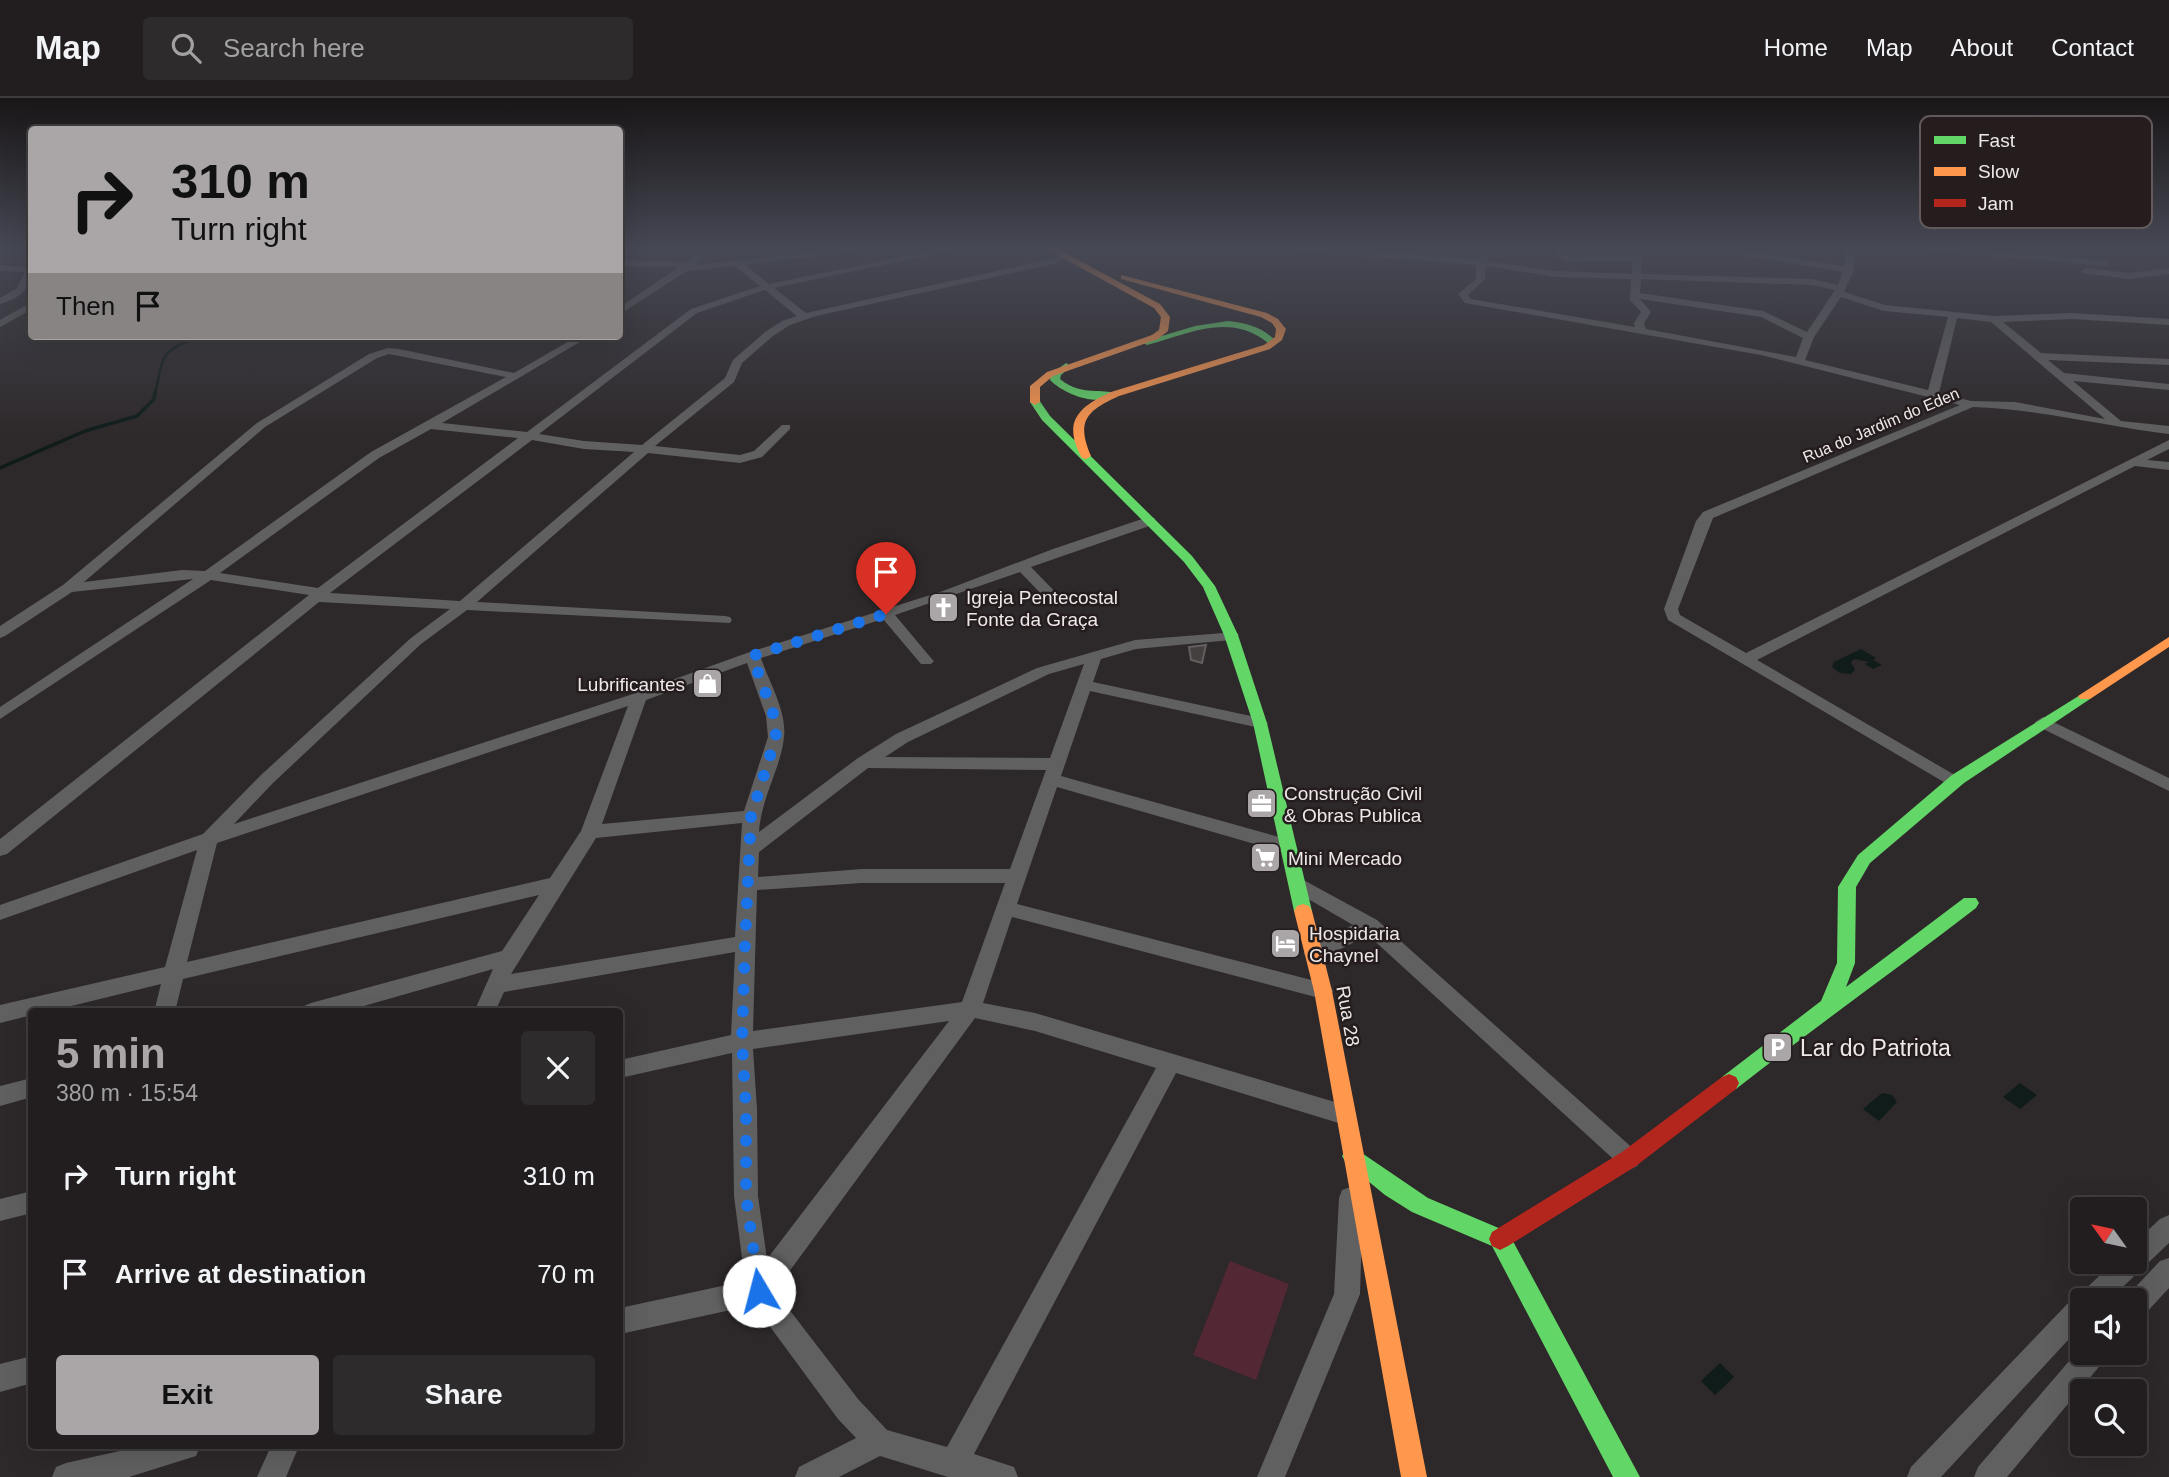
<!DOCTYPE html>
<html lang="en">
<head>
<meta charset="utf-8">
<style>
	body { margin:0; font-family:Arial,sans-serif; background:#2e2b2c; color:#f1f3f6; height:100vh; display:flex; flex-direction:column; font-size:26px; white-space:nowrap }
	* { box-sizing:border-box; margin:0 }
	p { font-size:23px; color:#a2a2a4 }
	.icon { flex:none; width:38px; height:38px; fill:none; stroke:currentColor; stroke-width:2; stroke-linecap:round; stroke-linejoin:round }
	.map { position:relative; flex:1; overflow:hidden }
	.sheet { position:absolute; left:28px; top:910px; width:595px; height:441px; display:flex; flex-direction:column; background:#221e1f; border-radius:7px; box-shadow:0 7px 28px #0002,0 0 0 2px #3f3c3d }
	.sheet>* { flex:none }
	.hud { position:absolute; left:28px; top:28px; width:595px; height:214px; border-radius:7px; box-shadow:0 7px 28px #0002,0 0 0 2px #3f3c3d; background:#aaa5a6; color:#111; overflow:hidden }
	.needle { width:46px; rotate:303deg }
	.buttons { position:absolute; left:2070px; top:1099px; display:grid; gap:14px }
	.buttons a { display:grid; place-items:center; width:77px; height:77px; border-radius:7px; background:#221e1f; box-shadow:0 7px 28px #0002,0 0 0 2px #3f3c3d; font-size:35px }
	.pin { position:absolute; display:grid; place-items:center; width:60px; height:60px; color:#fff; margin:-72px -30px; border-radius:50% 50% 50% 0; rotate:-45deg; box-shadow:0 0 7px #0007 }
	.pin .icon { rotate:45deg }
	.me { position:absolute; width:77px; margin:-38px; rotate:352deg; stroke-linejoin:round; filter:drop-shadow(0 0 5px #0008) }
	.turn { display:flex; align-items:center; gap:24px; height:147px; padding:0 28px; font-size:32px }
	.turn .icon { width:91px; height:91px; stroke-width:2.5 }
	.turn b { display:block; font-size:49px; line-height:60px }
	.then { display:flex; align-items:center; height:66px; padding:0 28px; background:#0003; gap:14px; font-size:26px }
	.round { display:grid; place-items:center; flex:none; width:74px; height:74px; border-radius:7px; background:#2e2b2c }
	.head { display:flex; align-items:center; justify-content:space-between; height:119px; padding:0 28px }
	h1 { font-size:42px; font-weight:600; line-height:52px; color:#aaa5a6 }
	.button { display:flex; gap:14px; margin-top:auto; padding:14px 28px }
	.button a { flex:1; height:80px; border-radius:7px; background:#aaa5a6; color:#111; font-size:28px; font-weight:600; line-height:80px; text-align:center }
	.button a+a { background:#2e2b2c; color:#f1f3f6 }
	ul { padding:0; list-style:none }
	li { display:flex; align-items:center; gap:21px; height:98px; padding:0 28px }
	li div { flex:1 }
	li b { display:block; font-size:26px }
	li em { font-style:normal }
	header { display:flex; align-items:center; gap:42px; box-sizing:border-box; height:98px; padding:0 35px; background:#221e1f; border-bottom:2px solid #3f3c3d }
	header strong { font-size:33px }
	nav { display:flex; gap:38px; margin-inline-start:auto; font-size:24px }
	.search { width:490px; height:63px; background:#2e2b2c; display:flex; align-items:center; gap:18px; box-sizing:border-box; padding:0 24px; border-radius:7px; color:#a2a2a4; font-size:26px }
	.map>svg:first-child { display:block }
	.green { fill:#532734 }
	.water { fill:#0f1c1a }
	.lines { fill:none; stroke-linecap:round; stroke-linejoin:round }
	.stream-far1 { stroke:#0f1c1a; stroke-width:2.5 }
	.stream { stroke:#0f1c1a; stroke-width:3.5 }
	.building { fill:#444040; stroke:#635f5f; stroke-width:2 }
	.street { fill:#616060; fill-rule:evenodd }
	.fast { fill:#63d668; fill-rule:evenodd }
	.slow { fill:#ff974d; fill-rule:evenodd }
	.jam { fill:#b3261e; fill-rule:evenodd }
	.route { stroke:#1a73e8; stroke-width:12; stroke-dasharray:0 21.6 }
	.labels { text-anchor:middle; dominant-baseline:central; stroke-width:5; stroke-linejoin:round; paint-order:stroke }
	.far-street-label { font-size:16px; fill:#eee8e9; stroke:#251c1e }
	.poi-label { font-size:19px; fill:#eee8e9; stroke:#251c1e; text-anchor:start }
	.street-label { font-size:19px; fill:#eee8e9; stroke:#251c1e }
	.near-poi-label { font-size:23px; fill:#eee8e9; stroke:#251c1e; text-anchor:start }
	.key { fill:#251c1e; stroke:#61595b; stroke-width:2 }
	.key-label { font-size:19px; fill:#eee8e9 }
</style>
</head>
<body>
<header>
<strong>Map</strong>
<div class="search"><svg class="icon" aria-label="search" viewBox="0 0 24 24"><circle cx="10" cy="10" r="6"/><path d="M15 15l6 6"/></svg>Search here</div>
<nav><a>Home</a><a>Map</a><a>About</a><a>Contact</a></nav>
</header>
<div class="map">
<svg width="2169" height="1379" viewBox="0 0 2169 1379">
	<rect width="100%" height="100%" fill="#2d2829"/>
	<path class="green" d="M1230,1163L1289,1186L1256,1282L1193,1257Z"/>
	<path class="water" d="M1861,551L1876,560L1873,562L1882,567L1873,571L1865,566L1869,564L1854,561L1851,564L1855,572L1851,576L1840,575L1832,569L1834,564Z
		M2020,985L2037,997L2020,1011L2003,999Z
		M1882,995L1892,997L1897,1004L1879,1023L1863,1011Z
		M1720,1265L1734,1279L1715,1297L1701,1283Z"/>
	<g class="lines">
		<path class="stream-far1" d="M155,296C164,256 159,255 198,238"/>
		<path class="stream" d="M0,370L85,333L137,318L154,301L155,294"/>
	</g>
	<path class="building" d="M1206,547L1202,565L1191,562L1189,549Z"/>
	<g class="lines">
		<path class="street" d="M702,150H711L695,167L848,150H879L745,167L769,186L944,150H963L774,190L806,215L1055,160L1064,155L1068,158L1058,165L816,218L790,227L773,238L742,265L734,284L655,348L740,357L754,353L782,327H790V331L762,359L740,365L648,355L477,504L725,518L730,519L732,522L730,525L467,512L421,546L273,685L234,726L633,596L747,555L943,493L1053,451L1145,420H1155V426L1031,469L1063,502L1065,505L1063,508H1053L1020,474L895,517L931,560L934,563L931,566H921L883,521L761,560C769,584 787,613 784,639C781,670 761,700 759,734L858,660L896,636L1037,570L1135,542L1236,534L1239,537L1231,542L1136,551L1101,561L1093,584L1260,620L1268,625L1260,630L1090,593L1061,678L1293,743L1295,748L1293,753L1286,755L1057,689L1017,806L1323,885L1330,887L1333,893L1330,899L1323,901L1012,819L983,905L1035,915L1345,1007L1353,1010L1356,1017L1353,1024L1345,1027L1176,975L974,1356L1014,1369L1018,1379H948L880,1358L839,1379H795L799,1369L856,1340L838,1321L754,1207L620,1236V1210L745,1183L734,1098L732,955L620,980V962L731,937L735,854L504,894L495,914H474L493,871L343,914H301L304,908L311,905L502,853L539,797L183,881L175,914H154L161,886L47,914H32V917L0,925V907L165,869L197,752L0,822V807L203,736L261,677L411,540L450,511L319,504L7,756L0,758V741L309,497L211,482L0,621V609L193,481L72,494L5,538L0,540V528L63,487L257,325L369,256L388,250L399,251L514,275L578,238H590L442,325L527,334L691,211L760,188L735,168L687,173L620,216V209L679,169L620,168V162L688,164ZM765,192L797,218L782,223L765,234L733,262L725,280L642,347L584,343L539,336L697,215ZM389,256L506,279L371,354L205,473L182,472L84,484L265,329L377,260ZM431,331L518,340L318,490L220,475L379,360ZM532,342L584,351L634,354L460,503L330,495ZM747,565L766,618L768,639L744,713L602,726L646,602ZM1084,566L1050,660L885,659L908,644L1049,576ZM628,608L581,733L550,780L187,864L217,745ZM868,670L1046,672L1010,771H862L758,779L759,754ZM742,725L735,839L511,876L596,740ZM862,785H1005L962,904L753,933L757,792ZM975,920L1035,933L1156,970L947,1349L887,1332L858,1301L775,1193ZM949,923L767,1161L758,1098L757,1011L753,951Z
			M1260,150C1332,150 1405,151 1476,162L1487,150H1497L1485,163L1556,173L1632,176V163L1570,164L1561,161L1553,150H1562L1571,158L1634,157L1639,150L1746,152L1844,168L1846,150H1854V172L1844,194L1885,207L1994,218L2072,215L2169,221V227L2072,221L2003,224L2041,255L2169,261V267L2048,262L2064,275L2169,286V292L2073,283L2121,323L2169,328V336C2103,328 2039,311 1973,309L1713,420L1678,511L1680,517L1746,555L2169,342V351L2147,362L2169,364V372L2135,368L1757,562L1960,680L1963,684L1954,690L1668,522L1664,511L1696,423L1703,414L1960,307L1761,257L1465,205L1458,196L1476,181V167ZM1644,156L1746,158L1843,174L1838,187L1812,181L1641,176V160ZM1485,168L1556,179L1631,181L1630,202L1641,214L1634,225L1635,229L1471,201L1468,197L1485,181ZM1641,181L1812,187L1835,192L1807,234L1763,213L1640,195ZM1841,199L1884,213L1948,219L1928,292L1805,262L1814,239ZM1640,201L1761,219L1803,240L1796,259L1646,231L1644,225L1651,214ZM1957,220L1991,224L2105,321L2015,304L1971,303L1939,295Z
			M1899,150H1943L2105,162L2110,165L2105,168Z
			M0,167L32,170C32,190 19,201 0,206V200L17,190L25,174L0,173Z
			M2086,170L2129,175L2169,170V176L2129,181L2083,175L2081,173Z
			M32,204V211L0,229V222Z
			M2043,619L2169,680V693L2037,628L2035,624Z
			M1298,779L1377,822L1637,1054L1641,1061L1637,1068L1629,1072L1621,1068L1368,837L1321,861L1314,863L1307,861L1304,855L1307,849L1353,827L1291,791L1288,786L1291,781Z
			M32,980V999L0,1008V988Z
			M1351,1089L1360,1092L1363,1100L1360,1196L1285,1379H1257L1334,1196L1339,1100L1342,1092Z
			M32,1093V1115L0,1123V1101Z
			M2169,1117V1145L2109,1202H2082V1227L1941,1379H1907L1911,1369L2073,1200L2079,1197L2114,1164H2135V1144L2160,1121Z
			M2169,1160V1190L2144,1217L2135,1221V1202H2124L2126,1199L2160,1163Z
			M2082,1248V1255H2107L2103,1264L2007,1379H1974L1978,1369Z
			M32,1258V1285L0,1294V1266Z
			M142,1348H200L196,1358L129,1379H52L56,1369L66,1365Z
			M271,1348H299L286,1379H257Z"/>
		<path class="fast" d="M1228,223C1247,225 1262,229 1276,243L1268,245C1230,214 1189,236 1147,247L1142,244L1195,228Z
			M1066,265L1071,268L1061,277L1060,281C1083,300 1102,288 1117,297C1098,309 1065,297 1050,282L1051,276Z
			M1031,302H1039L1050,318L1192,458L1215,488L1238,537L1267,625L1312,813L1309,818H1297L1294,813L1253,625L1224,537L1203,489L1184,464L1042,322L1030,304Z
			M2085,594L2090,595L2092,598L2090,601L1964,685L1870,765L1856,789L1855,865L1846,889L1964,800H1976L1979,805L1976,810C1897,871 1815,929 1736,991L1729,994L1722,991L1719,985L1722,979L1821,903L1837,865L1838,789L1858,757L1952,677Z
			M1353,1049L1428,1100L1508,1134L1640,1379H1613L1492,1148L1412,1114L1385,1097L1346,1065L1342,1058L1346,1051Z"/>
		<path class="slow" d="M1045,150H1056L1160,206L1170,219L1168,233L1158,241L1053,278L1040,289V304L1035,307L1030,304V288L1047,274L1152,237L1159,232L1161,219L1154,210Z
			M1121,177L1267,215L1278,221L1286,231L1282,242L1270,251L1119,298C1086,313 1076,323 1091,358L1086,361L1082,360C1062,324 1078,309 1111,294L1264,247L1275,239L1276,231L1272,225L1261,219L1121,181Z
			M2169,539V549L2090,601H2080L2078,598Z
			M1303,806L1309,808L1312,813L1332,893L1427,1379H1401L1314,893L1294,813L1297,808Z"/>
		<path class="jam" d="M1729,976L1736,979L1739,985L1736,991L1636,1068L1508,1148L1500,1152L1492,1148L1489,1141L1492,1134L1622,1054L1722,979Z"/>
	</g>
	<linearGradient id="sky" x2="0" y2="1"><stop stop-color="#191617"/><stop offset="0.44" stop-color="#464854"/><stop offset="1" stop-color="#464854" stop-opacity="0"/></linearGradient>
	<rect width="2169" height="343" fill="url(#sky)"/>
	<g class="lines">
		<path class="route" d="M759,1193L746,1098V1011L742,944L745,845L751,718L776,639L774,618L752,558L886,516"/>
	</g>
	<defs>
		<symbol id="church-square" viewBox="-11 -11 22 22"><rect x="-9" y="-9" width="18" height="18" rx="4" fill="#aaa5a6" stroke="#251c1e"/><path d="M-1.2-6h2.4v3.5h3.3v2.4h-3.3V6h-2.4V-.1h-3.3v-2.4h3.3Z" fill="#fff"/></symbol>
		<symbol id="shop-square" viewBox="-11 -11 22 22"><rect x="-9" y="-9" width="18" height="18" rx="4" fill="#aaa5a6" stroke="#251c1e"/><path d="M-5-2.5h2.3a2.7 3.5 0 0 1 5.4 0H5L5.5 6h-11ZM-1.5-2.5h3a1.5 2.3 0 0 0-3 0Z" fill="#fff"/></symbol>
		<symbol id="office-square" viewBox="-11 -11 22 22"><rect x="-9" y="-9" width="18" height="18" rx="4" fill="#aaa5a6" stroke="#251c1e"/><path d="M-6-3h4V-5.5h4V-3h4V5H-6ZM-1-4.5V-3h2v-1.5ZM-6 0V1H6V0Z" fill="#fff"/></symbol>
		<symbol id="supermarket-square" viewBox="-11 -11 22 22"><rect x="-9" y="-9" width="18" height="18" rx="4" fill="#aaa5a6" stroke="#251c1e"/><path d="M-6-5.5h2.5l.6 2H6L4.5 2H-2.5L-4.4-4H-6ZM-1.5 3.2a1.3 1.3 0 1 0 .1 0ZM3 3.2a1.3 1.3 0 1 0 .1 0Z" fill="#fff"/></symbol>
		<symbol id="hotel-square" viewBox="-11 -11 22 22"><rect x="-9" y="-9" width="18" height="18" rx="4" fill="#aaa5a6" stroke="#251c1e"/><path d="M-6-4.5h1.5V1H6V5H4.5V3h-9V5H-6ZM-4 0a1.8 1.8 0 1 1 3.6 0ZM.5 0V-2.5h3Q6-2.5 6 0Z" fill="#fff"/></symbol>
		<symbol id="parking-square" viewBox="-11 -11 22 22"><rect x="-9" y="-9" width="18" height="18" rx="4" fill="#aaa5a6" stroke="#251c1e"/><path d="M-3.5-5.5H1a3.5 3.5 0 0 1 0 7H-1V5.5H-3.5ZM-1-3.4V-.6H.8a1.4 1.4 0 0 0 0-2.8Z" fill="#fff"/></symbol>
	</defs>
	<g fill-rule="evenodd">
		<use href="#church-square" x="926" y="492" width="35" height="35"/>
		<use href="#shop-square" x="690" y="568" width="35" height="35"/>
		<use href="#office-square" x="1244" y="688" width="35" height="35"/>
		<use href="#supermarket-square" x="1248" y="742" width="35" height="35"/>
		<use href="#hotel-square" x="1268" y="828" width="35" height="35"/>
		<use href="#parking-square" x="1760" y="932" width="35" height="35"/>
	</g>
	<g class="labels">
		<g class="far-street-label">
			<text transform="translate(1881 327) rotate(-23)">Rua do Jardim do Eden</text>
		</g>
		<g class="poi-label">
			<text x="966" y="499">Igreja Pentecostal<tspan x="966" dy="22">Fonte da Graça</tspan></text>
			<text x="685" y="586" text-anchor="end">Lubrificantes</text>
			<text x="1284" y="695">Construção Civil<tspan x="1284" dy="22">&amp; Obras Publica</tspan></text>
			<text x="1288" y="760">Mini Mercado</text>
			<text x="1309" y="835">Hospidaria<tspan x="1309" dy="22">Chaynel</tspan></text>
		</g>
		<g class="street-label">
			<text transform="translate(1348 918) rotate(80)">Rua 28</text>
		</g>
		<g class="near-poi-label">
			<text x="1800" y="950">Lar do Patriota</text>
		</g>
	</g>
	<rect x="1920" y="18" width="232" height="112" rx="10" class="key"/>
	<rect x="1934" y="38" width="32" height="8" fill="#63d668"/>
	<rect x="1934" y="69" width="32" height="9" fill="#ff974d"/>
	<rect x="1934" y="101" width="32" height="8" fill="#b3261e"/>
	<g class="key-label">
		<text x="1978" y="49">Fast</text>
		<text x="1978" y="80">Slow</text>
		<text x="1978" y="112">Jam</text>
	</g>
</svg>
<div class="buttons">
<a><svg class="needle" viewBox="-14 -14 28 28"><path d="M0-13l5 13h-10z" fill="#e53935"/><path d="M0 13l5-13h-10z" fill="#a2a2a4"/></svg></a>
<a><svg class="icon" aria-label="sound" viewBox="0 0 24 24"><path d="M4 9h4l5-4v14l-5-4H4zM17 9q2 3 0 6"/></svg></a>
<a><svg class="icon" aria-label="search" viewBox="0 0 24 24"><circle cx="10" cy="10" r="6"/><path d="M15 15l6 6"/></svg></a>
</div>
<div class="pin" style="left:886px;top:516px;background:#d93025"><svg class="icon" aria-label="arrive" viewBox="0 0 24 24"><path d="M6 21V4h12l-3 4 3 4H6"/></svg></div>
<svg class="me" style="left:759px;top:1193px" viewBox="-20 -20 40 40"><circle r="19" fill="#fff"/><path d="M0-13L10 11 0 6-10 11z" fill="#1a73e8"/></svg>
<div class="hud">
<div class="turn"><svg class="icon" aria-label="right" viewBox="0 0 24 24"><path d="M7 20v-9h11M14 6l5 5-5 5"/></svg><div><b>310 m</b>Turn right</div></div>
<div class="then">Then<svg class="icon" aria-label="arrive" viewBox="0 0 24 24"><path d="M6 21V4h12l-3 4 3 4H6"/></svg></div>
</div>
<section class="sheet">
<div class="head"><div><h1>5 min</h1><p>380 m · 15:54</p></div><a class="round"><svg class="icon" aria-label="close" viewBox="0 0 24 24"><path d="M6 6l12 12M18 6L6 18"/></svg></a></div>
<ul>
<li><svg class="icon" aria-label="right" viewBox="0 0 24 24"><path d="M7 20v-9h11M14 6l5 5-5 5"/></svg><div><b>Turn right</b></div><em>310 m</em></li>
<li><svg class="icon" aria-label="arrive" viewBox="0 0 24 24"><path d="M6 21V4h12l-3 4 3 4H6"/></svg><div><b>Arrive at destination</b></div><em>70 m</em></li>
</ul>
<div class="button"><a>Exit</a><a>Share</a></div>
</section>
</div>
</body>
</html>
